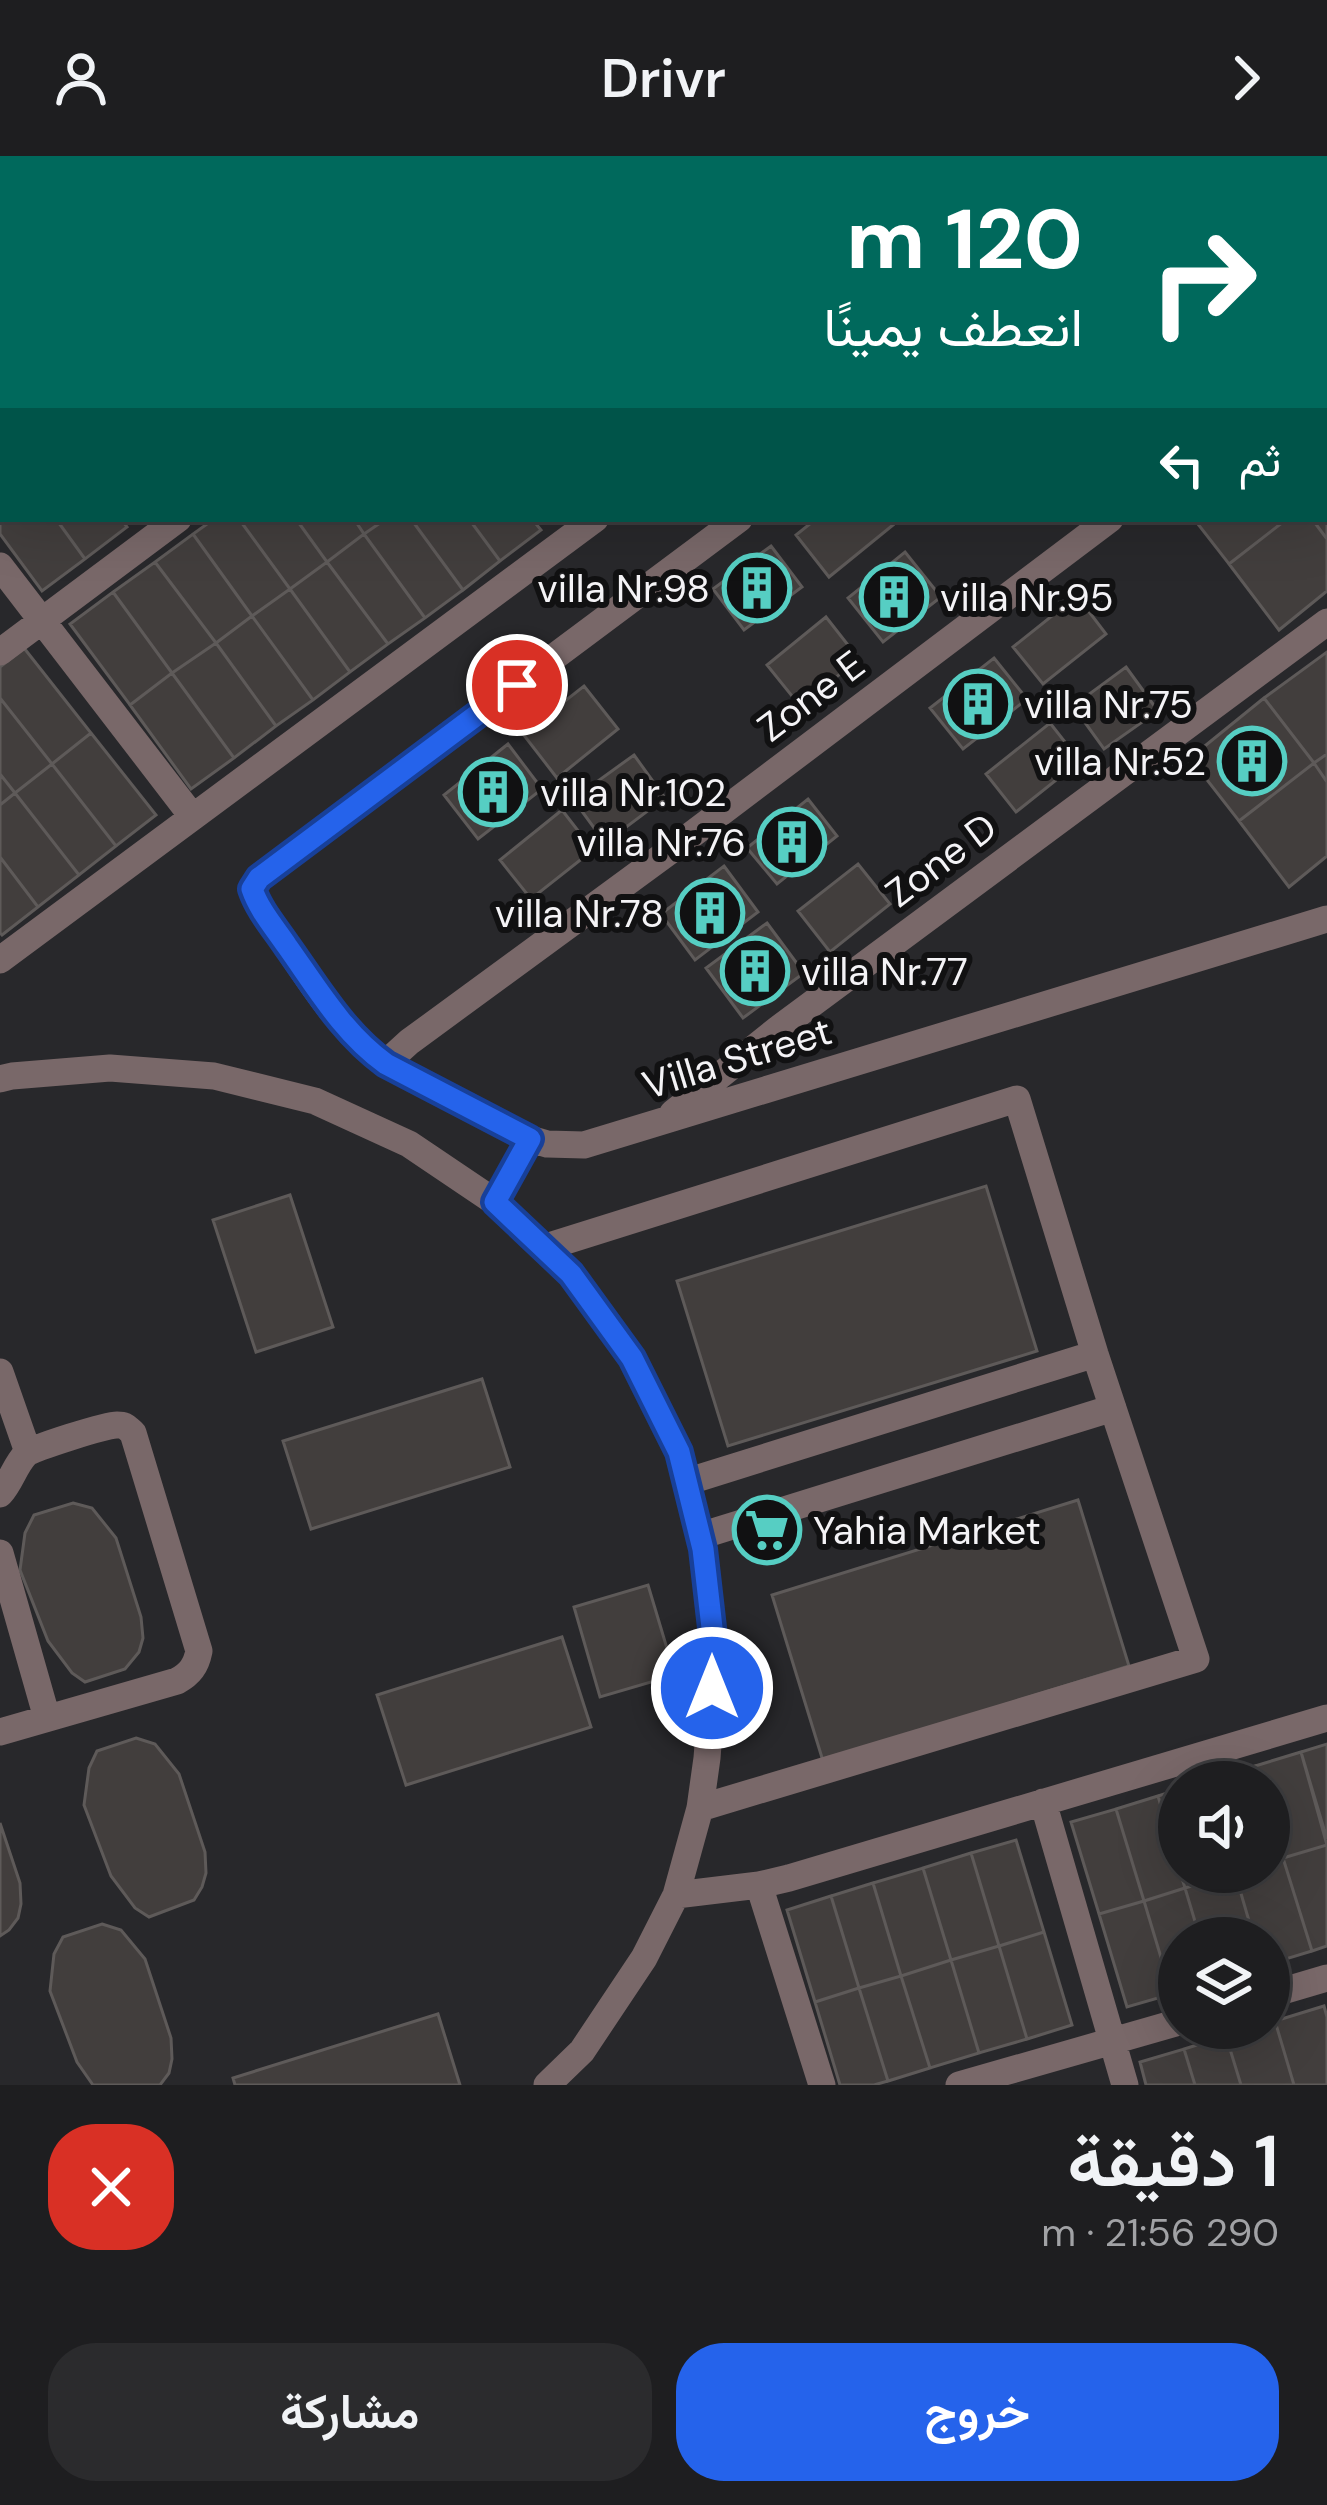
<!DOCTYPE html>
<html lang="ar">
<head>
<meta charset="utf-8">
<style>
	body { margin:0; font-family:"DM Sans",Vazirmatn,sans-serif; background:#2b2b2d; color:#f1f3f6; direction:rtl; height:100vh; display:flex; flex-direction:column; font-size:45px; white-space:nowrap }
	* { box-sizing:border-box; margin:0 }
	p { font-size:39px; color:#a1a2a5 }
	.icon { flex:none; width:66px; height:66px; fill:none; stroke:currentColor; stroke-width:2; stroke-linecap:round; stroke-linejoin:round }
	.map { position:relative; height:1929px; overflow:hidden; direction:ltr }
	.panel { display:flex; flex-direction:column; background:#1e1e20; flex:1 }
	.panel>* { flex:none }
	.top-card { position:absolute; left:0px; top:0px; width:1329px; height:366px; box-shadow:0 12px 48px #0002,0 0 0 3px #3c3c3e; direction:rtl; background:#00695c; color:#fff; overflow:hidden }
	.fabs { position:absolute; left:1158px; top:1605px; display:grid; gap:24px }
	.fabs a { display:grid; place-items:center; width:132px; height:132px; border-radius:50%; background:#1e1e20; box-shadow:0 12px 48px #0002,0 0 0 3px #3c3c3e; font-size:60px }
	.pin { position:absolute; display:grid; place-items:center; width:102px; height:102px; color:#fff; margin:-51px; border:6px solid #fff; border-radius:50%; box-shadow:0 3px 12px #0007 }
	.me { position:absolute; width:132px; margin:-66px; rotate:0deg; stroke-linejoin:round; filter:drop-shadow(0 0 9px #0008) }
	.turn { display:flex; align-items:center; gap:42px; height:252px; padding:0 48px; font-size:54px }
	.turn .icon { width:156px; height:156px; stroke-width:2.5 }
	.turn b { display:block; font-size:84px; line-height:102px }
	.then { display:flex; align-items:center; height:114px; padding:0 48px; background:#0003; gap:24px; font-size:45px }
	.round { display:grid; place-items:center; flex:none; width:126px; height:126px; border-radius:48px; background:#2b2b2d }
	.head { display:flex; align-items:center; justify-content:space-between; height:204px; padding:0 48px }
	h1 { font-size:72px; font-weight:600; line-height:90px }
	.primary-button { display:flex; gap:24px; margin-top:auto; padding:24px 48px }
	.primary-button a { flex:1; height:138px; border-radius:48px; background:#2563eb; color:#fff; font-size:48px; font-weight:600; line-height:138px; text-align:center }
	.primary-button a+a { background:#2b2b2d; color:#f1f3f6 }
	header { display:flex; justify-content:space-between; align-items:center; height:156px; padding:0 48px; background:#1e1e20; font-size:54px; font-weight:600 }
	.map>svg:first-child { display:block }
	.building { fill:#423e3d; stroke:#5e5a59; stroke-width:3 }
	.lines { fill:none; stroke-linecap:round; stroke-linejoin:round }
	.minor { stroke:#796869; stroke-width:27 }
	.route-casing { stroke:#184099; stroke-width:30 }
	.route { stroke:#2563eb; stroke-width:21 }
	.labels { text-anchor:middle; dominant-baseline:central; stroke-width:12; stroke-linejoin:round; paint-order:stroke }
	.poi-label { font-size:39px; fill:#f4f3f6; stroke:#111112; text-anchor:start }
	.street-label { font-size:39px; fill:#f4f3f6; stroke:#111112 }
</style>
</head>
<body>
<header><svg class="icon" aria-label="forward" viewBox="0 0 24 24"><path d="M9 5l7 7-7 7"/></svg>Drivr<svg class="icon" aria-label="person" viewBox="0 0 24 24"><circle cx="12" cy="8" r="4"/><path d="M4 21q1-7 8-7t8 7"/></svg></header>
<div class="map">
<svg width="1327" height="1929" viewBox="0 0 1327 1929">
	<rect width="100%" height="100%" fill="#28282b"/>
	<path class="building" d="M0,0H24L26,3H3V32L0,34Z
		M81,0H139L141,3H84Z
		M139,0H197L199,3H141Z
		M319,0H378L380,3H321Z
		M378,0H441L443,3H380Z
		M516,0H582L584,3H518Z
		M582,0H630L626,3H584Z
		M715,0H759L761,3H711Z
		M759,0H816L818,3H761Z
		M816,0H873L875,3H818Z
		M886,0H930L932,3H882Z
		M930,0H988L991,3H932Z
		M988,0H1052L1054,2L991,3Z
		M1260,0H1323L1325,3H1256Z
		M3,209V291L0,287V211Z
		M0,287L3,291V334L0,336Z
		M1327,333V383L1312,363H1326Z
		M3,334V363H56L85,403L42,435L0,378V336Z
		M56,363H121L127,371L85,403Z
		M214,363H239L290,433L252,460L193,378Z
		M239,363H296L327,406L290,433Z
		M296,363H354L364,378L327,406Z
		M354,363H386L364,378Z
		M386,363H411L463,434L425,462L364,378Z
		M411,363H469L500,405L463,434Z
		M469,363H532L541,374L500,405Z
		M816,363H888L893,369L829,421L796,379Z
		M1194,363H1287L1229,408Z
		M1287,363H1312L1327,383V435L1279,474L1229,408Z
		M193,378L252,460L216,487L155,406Z
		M364,378L425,462L388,488L327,406Z
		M771,390L802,431L744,474L713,433Z
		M905,396L941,441L883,486L848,442Z
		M155,406L216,487L172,517L113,436Z
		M327,406L388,488L350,516L290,433Z
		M290,433L350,516L313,544L252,460Z
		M113,436L172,517L130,549L70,468Z
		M1077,440L1106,478L1043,528L1013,491Z
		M252,460L313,544L276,570L216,487Z
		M826,461L859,503L800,550L767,509Z
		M216,487L276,570L234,602L172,517Z
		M24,492L91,577L52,608L0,542V511Z
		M1327,496V598L1314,607L1264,542Z
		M994,502L1027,543L963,593L930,552Z
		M1126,511L1158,555L1104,593L1073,550Z
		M172,517L234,602L191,633L130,549Z
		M584,530L618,573L557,622L523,578Z
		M0,542L52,608L15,637L0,618Z
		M1264,542L1314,607L1239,665L1190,602Z
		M1050,567L1080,605L1016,656L986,618Z
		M91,577L156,659L116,690L52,608Z
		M508,588L542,633L478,683L444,639Z
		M1327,598V626L1314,607Z
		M634,599L665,642L605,687L573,643Z
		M1314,607L1327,626V700L1289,731L1239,665Z
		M52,608L116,690L79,719L15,637Z
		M0,618L15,637L0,649Z
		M15,637L79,719L38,751L0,701V649Z
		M808,643L837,680L777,728L747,692Z
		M562,654L593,694L531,743L500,704Z
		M0,701L38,751L2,779L0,777Z
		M858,708L890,748L830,796L798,755Z
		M724,710L758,756L695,804L661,758Z
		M767,767L804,817L743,862L706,812Z
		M986,1030L1037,1195L728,1290L677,1125Z
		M290,1039L333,1171L256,1196L213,1064Z
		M482,1223L510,1311L311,1373L283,1285Z
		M1078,1344L1129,1510L823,1605L772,1439Z
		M73,1347L92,1352L116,1382L141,1461L143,1482L139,1496L125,1513L85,1526L72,1517L48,1485L20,1414L25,1377L34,1359Z
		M648,1429L675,1519L600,1541L574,1451Z
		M562,1481L591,1571L406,1629L377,1539Z
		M136,1582L155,1588L179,1618L205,1696L206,1717L202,1731L194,1744L149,1761L135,1752L111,1720L84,1649L89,1612L97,1595Z
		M1327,1588V1683L1301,1596Z
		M1301,1596L1327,1689L1283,1702L1269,1655V1626H1260L1255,1610Z
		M1255,1610L1260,1626H1207V1625Z
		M1179,1633V1711L1158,1640Z
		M1158,1640L1185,1732L1144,1745L1116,1653Z
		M1116,1653L1144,1745L1099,1758L1071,1666Z
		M1269,1655L1283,1702L1269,1707Z
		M0,1667L20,1727L21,1748L18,1762L9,1774L0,1780Z
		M1016,1684L1044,1776L999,1790L971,1697Z
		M1327,1689V1790L1312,1795L1283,1702Z
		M971,1697L999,1790L951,1804L923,1712Z
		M1283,1702L1312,1795L1269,1808V1782H1254L1235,1717L1269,1716V1707Z
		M923,1712L951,1804L901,1820L873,1727Z
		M1180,1716H1234L1235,1717L1185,1732Z
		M1235,1717L1254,1782H1200L1185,1732Z
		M873,1727L901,1820L859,1832L831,1740Z
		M1185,1732L1200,1782H1179V1835L1172,1838L1144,1745Z
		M831,1740L859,1832L815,1846L787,1754Z
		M1144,1745L1172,1838L1127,1851L1099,1758Z
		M102,1768L121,1774L145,1803L171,1882L172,1903L169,1917L160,1929H93L77,1906L50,1835L54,1798L63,1781Z
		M1044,1776L1072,1869L1027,1883L999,1790Z
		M999,1790L1027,1883L979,1897L951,1804Z
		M951,1804L979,1897L930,1912L901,1820Z
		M901,1820L930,1912L888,1925L859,1832Z
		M859,1832L888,1925L874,1929H840L815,1846Z
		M1324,1850L1327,1861V1929H1294L1275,1865Z
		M438,1858L460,1929H235L233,1922Z
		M1275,1865L1294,1929H1241L1226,1880L1253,1872H1269V1867Z
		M1226,1880L1241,1929H1195L1184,1893Z
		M1184,1893L1195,1929H1146L1140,1906Z"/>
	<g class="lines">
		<path class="minor" d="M488,0L491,3
			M249,3L253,0
			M666,3L670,0
			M1090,3L1094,0
			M1220,3L1224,0
			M0,82L3,86
			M0,187L3,185
			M1326,200L1327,199
			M739,363L258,722L252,733L262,754C299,806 332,870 386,907L530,983L547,988L584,989L1327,763
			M0,410L192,660
			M0,496L178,363
			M0,804L595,363
			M386,907L409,886L686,683L1110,363
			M0,923L12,920L110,912L214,920L315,945L409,988L495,1046L571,1118L632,1202L679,1296L703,1392L715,1498L707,1602L700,1652L676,1739L644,1802L582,1895L547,1929
			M673,957L778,873L1327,466
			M495,1046L530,983
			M543,1092L1017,943L1095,1198L1196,1503L700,1652
			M0,1216L28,1296
			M686,1326L1095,1198
			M0,1338C11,1326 15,1309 26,1298C32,1292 106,1269 117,1269C126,1269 126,1271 133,1277L199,1495C196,1510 190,1518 177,1525L0,1576
			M700,1380L1113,1252
			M0,1397L47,1562
			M1043,1646L1125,1929
			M759,1729L822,1929
			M676,1739L759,1729L789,1722L1327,1562
			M1269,1839L1327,1822
			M959,1929L1179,1866"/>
	</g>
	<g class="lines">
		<defs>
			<path id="route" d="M517,529L259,722L252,733C259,754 275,772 287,790C317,832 343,877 386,908L530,983L495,1046L571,1118L632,1202L679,1296L703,1393L715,1498L712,1532"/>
		</defs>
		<use href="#route" class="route-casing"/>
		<use href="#route" class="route"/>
	</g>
	<defs>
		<symbol id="building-ring" viewBox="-11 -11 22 22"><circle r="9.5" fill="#111112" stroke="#56cec3" stroke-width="1.5"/><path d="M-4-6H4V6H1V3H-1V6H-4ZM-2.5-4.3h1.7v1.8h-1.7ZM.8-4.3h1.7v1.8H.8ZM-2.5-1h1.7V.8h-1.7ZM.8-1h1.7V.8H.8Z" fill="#56cec3"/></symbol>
		<symbol id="supermarket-ring" viewBox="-11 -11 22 22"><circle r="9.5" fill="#111112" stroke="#56cec3" stroke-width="1.5"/><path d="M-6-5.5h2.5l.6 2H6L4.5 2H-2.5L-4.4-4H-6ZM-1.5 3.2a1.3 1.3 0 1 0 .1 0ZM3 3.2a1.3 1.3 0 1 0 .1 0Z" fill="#56cec3"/></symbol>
	</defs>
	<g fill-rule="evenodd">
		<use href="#building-ring" x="719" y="394" width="76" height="76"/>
		<use href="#building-ring" x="856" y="403" width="76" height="76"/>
		<use href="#building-ring" x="940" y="510" width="76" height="76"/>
		<use href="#building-ring" x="1214" y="567" width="76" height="76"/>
		<use href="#building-ring" x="455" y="598" width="76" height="76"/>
		<use href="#building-ring" x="754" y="648" width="76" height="76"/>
		<use href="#building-ring" x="672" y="719" width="76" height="76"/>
		<use href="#building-ring" x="717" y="777" width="76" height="76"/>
		<use href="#supermarket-ring" x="729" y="1336" width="76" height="76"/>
	</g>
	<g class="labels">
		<g class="poi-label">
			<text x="710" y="432" text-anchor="end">villa Nr.98</text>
			<text x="940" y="441">villa Nr.95</text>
			<text x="1024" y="548">villa Nr.75</text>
			<text x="1206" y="605" text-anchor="end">villa Nr.52</text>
			<text x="540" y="636">villa Nr.102</text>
			<text x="746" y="686" text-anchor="end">villa Nr.76</text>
			<text x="664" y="757" text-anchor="end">villa Nr.78</text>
			<text x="801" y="815">villa Nr.77</text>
			<text x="813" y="1374">Yahia Market</text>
		</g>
		<g class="street-label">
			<text transform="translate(811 540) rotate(-37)">Zone E</text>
			<text transform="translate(941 704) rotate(-37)">Zone D</text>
			<text transform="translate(737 902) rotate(-17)">Villa Street</text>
		</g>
	</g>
</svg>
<div class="fabs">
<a><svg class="icon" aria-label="sound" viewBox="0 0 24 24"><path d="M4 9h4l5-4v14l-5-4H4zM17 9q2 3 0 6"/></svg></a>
<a><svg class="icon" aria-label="layers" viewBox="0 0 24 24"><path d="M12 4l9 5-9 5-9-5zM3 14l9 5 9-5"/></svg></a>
</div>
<div class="pin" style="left:517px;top:529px;background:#d93025"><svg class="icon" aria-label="arrive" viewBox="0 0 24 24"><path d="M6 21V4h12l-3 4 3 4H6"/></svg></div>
<svg class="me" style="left:712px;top:1532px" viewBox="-20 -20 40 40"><circle r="17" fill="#2563eb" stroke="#fff" stroke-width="3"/><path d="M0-11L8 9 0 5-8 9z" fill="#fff"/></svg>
<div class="top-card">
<div class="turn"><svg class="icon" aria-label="right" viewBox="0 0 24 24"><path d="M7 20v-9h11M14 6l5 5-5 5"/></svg><div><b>120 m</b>انعطف يمينًا</div></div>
<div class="then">ثم<svg class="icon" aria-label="left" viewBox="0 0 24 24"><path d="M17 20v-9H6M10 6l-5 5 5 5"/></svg></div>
</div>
</div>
<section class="panel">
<div class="head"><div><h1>1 دقيقة</h1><p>290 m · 21:56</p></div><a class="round" style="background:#d93025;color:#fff"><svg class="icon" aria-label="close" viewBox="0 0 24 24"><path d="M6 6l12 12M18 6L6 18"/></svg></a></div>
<div class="primary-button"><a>خروج</a><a>مشاركة</a></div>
</section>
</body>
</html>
